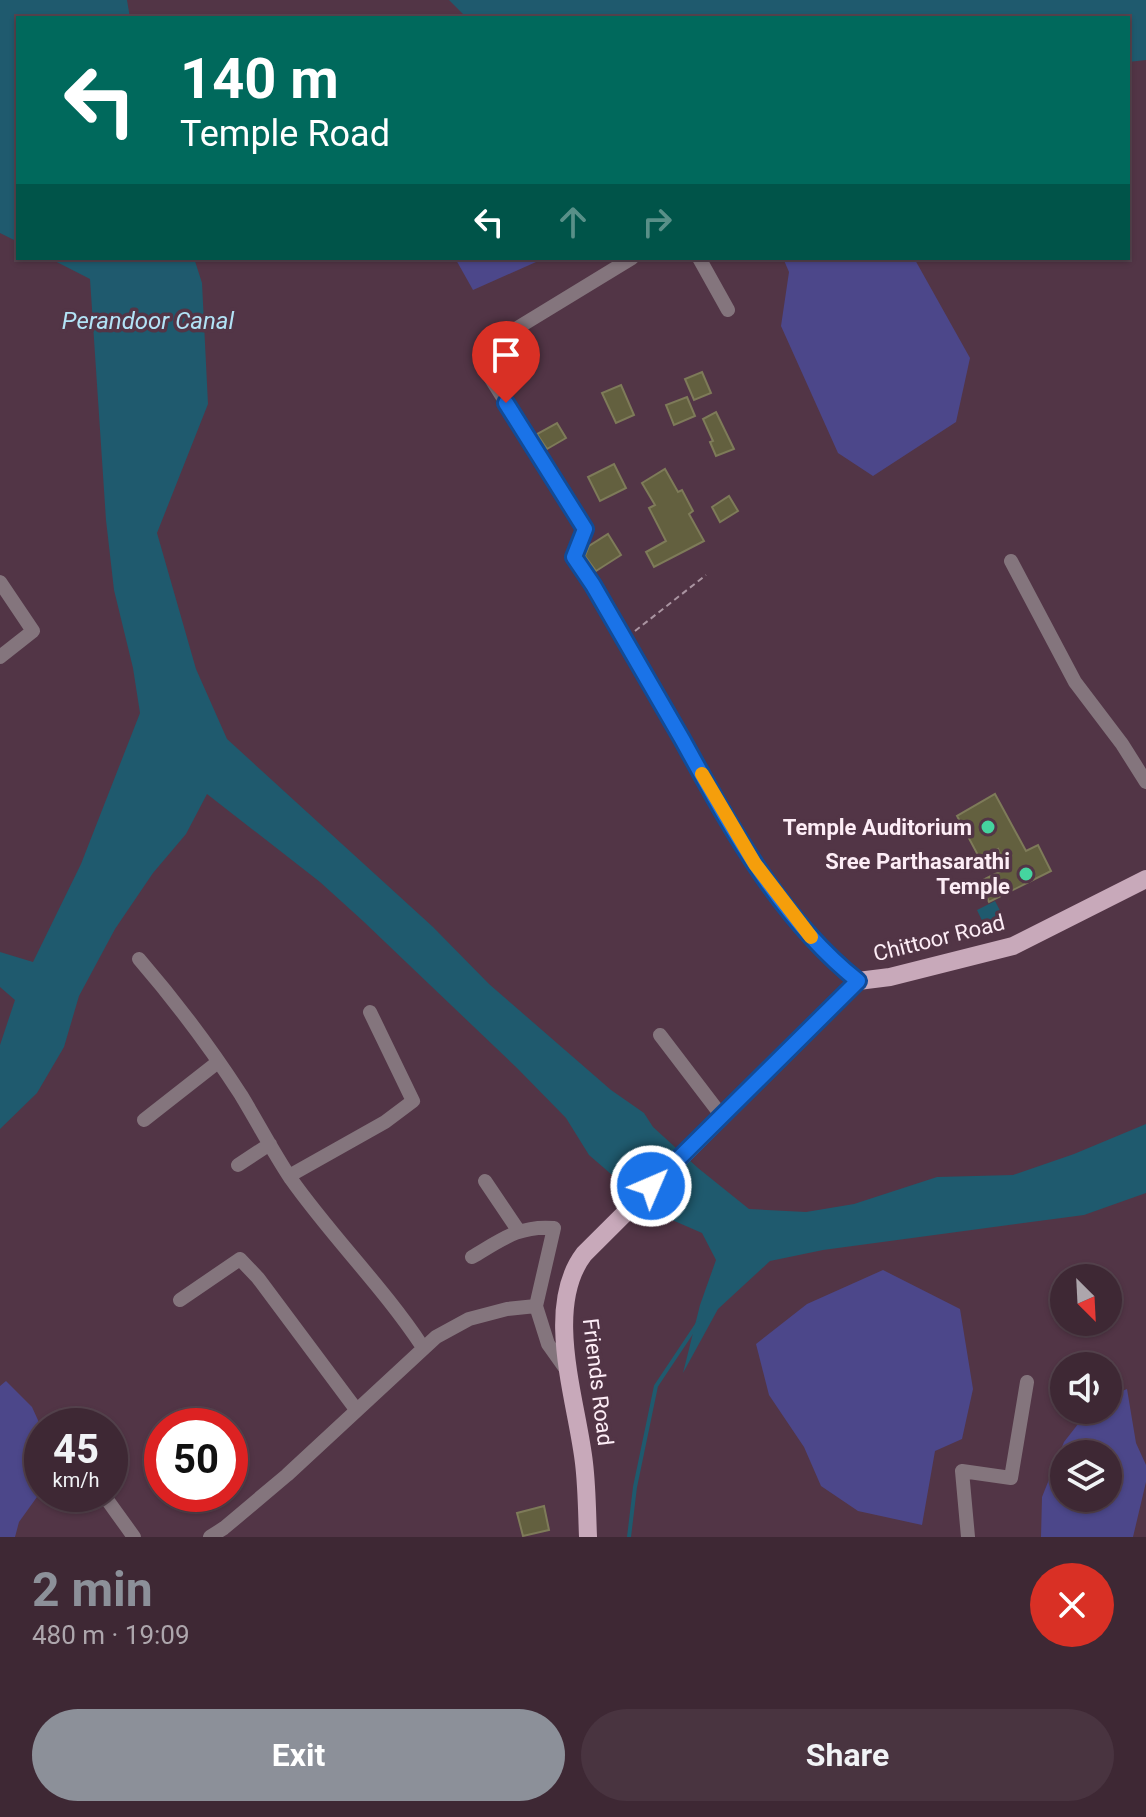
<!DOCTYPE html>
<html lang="en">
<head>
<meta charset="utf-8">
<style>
	body { margin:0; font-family:Roboto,sans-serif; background:#493440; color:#f1f3f6; height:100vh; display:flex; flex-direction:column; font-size:30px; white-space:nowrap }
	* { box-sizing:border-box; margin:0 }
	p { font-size:26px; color:#ada6ac }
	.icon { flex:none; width:44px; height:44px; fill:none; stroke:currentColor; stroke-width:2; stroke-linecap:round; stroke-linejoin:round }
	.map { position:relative; height:1537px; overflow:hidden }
	.panel { display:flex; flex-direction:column; background:#3e2834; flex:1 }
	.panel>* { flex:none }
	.hud { position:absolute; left:16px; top:16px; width:1114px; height:244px; border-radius:0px; box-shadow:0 2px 6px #0004,0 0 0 2px #57444f; background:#00695c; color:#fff; overflow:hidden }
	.needle { width:52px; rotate:156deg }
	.fabs { position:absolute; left:1050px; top:1264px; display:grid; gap:16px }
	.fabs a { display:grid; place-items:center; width:72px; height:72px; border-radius:50%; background:#3e2834; box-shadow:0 2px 6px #0004,0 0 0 2px #57444f; font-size:40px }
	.speed { position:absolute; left:24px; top:1408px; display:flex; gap:16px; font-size:40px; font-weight:700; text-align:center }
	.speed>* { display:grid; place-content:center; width:104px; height:104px; border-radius:50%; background:#3e2834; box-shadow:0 2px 6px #0004,0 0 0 2px #57444f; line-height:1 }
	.speed small { font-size:20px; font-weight:400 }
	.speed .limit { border:12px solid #d22; background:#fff; color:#111 }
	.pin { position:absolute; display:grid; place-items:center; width:68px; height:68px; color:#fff; margin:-82px -34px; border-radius:50% 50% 50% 0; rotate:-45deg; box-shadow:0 0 8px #0007 }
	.pin .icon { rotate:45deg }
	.me { position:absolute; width:88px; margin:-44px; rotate:45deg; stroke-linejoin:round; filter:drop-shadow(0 0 6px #0008) }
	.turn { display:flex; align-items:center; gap:28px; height:168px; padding:0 32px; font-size:36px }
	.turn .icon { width:104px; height:104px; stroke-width:2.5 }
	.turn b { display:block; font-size:56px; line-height:68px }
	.lanes { display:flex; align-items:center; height:76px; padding:0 32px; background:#0003; justify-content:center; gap:40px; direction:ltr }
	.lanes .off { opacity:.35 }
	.round { display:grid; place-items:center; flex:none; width:84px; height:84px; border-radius:42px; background:#493440 }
	.head { display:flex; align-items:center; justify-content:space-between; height:136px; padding:0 32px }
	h1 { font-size:48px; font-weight:700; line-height:60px; color:#8c9099 }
	.action { display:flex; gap:16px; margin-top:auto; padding:16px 32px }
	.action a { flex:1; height:92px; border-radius:48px; background:#8c9099; color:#fff; font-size:32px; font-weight:700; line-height:92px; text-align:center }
	.action a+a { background:#493440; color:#f1f3f6 }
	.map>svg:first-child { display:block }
	.green { fill:#4c478a; fill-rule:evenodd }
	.water { fill:#1f5a6e }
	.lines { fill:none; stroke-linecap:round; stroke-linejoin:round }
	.stream { stroke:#1f5a6e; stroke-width:4 }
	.building { fill:#63603f; stroke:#7e7b59; stroke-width:2 }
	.path { stroke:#aa94a1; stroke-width:2; stroke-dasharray:6 4; stroke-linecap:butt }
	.minor { stroke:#84757d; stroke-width:14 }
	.major { stroke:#c8a9ba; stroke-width:18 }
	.route-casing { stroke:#114b97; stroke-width:20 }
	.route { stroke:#1a73e8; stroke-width:14 }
	.slow { stroke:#f59e0b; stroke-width:14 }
	.poi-dot { fill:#45d49f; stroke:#523546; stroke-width:3 }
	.labels { text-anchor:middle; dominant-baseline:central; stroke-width:7; stroke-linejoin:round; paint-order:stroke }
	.poi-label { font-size:22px; font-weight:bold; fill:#fdedf6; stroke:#523546; text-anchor:end }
	.street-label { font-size:22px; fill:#fdedf6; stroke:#523546 }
	.water-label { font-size:24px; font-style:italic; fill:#b2e3f6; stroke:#523546 }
</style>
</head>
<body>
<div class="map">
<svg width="1146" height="1537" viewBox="0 0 1146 1537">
	<rect width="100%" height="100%" fill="#523546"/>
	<path class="green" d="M455,258H545L473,290Z
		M783,258H914L970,358L956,422L873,476L838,453L781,326L789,272Z
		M883,1270L960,1309L973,1389L962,1439L935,1451L922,1525L858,1511L821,1486L804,1447L769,1395L756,1344L807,1304Z
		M6,1381L32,1407L42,1429V1490L19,1522L15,1537H0V1386Z
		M1127,1389L1136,1443L1146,1465V1482L1133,1537H1041L1042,1497L1064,1442L1089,1410H1108V1397ZM1108,1454V1498H1064V1454Z"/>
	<path class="water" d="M0,0H127L130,18H18V242L0,233Z
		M449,0H1146V60L1128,62V18H467Z
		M49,258H194L202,283L208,404L157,533L196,669L227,739L433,927L489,984L611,1090L644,1113L653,1127L698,1168L749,1209L806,1212L854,1204L937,1177L1013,1175L1074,1154L1146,1124V1193L1084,1215L823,1250L770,1261L718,1309L683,1373L700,1305L716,1260L702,1233L656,1213L589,1155L566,1118L517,1068L363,921L320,882L207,794L186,834L153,873L115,929L79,996L64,1047L37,1093L0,1129V1045L15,1000L0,987V952L33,962L81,864L140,713L133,668L114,590L106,520L90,279Z
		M995,901L1006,922L987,931L977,910Z"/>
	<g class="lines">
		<path class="stream" d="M629,1537L635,1487L656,1386L698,1323"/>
	</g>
	<path class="building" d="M702,372L711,393L694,400L685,379Z
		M621,385L634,415L616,423L602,393Z
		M687,397L695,416L674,425L666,405Z
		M716,412L734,449L716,456L710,442L713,441L703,419Z
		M557,423L566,438L547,449L537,434Z
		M614,464L626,488L600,501L588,477Z
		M665,469L678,492L682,490L693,511L689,514L704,541L654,567L646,552L666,541L649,508L655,505L642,483Z
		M729,496L738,511L720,522L712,507Z
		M608,534L621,555L596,571L585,556L589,546Z
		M995,794L1026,851L1038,845L1051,871L989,902L979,882L1007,868L998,849L980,859L957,816Z
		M544,1506L549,1530L523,1536L517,1513Z"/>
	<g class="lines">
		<path class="path" d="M635,631L706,575"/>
		<path class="minor" d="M632,258L486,347L480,361L585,529L574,557L593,585C624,638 654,691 685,745C732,829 781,919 858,981
			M699,258L728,310
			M1011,561L1075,682L1122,744L1146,782
			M0,582L33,631L0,657
			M139,959C176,1002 210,1047 241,1095C258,1123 273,1152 291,1179C332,1237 383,1287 422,1346
			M660,1035L721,1115
			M144,1120L218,1062
			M238,1165L270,1144
			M289,1176L385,1122L413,1101L370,1012
			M485,1181L518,1230
			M472,1257C501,1240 519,1225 554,1228L536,1306
			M180,1300L240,1259L258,1278L355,1408
			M103,1494L134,1537
			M210,1537L224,1528L287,1475L436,1337L469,1319L507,1309L536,1306L548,1344L570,1375
			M968,1537L962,1471L1011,1478L1027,1382"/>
		<path class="major" d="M588,1537C587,1513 587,1488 584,1463C577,1401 543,1308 584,1254L858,981L890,977L1013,946L1146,879"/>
	</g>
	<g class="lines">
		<defs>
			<path id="route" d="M506,403L585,529L574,557L593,585C622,636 653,688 682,739C730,826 779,918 858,981L651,1186"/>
		</defs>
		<use href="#route" class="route-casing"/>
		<use href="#route" class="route"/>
		<path class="slow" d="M702,774L755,864L811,937"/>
	</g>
	<g class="poi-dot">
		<circle cx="988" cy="827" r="8"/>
		<circle cx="1026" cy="874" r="8"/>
	</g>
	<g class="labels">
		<g class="poi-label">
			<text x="972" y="827">Temple Auditorium</text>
			<text x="1010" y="861">Sree Parthasarathi<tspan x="1010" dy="25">Temple</tspan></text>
		</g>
		<g class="street-label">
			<text transform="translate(939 938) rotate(-14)">Chittoor Road</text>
			<text transform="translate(598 1382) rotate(83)">Friends Road</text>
		</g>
		<g class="water-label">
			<text x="148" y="321">Perandoor Canal</text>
		</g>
	</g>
</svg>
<div class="fabs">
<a><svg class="needle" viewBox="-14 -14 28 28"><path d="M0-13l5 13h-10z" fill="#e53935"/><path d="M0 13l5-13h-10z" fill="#ada6ac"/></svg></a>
<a><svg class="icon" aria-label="sound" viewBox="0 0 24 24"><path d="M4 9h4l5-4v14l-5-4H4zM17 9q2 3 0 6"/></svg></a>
<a><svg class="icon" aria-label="layers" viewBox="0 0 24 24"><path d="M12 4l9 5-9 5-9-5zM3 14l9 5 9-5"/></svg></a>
</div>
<div class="speed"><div>45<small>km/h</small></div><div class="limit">50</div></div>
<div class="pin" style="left:506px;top:403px;background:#d93025"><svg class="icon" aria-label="arrive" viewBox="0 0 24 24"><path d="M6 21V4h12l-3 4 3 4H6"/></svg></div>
<svg class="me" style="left:651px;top:1186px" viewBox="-20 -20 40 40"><circle r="17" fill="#1a73e8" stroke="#fff" stroke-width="3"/><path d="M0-11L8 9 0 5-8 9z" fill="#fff"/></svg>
<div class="hud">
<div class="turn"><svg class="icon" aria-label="left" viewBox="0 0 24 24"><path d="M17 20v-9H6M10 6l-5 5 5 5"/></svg><div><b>140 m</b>Temple Road</div></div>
<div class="lanes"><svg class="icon" aria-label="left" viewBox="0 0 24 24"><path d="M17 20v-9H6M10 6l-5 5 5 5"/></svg><svg class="icon off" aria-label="ahead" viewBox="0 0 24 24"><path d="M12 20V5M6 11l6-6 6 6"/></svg><svg class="icon off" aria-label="right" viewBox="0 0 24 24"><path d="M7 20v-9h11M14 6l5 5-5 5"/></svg></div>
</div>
</div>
<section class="panel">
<div class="head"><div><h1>2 min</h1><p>480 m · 19:09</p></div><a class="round" style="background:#d93025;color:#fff"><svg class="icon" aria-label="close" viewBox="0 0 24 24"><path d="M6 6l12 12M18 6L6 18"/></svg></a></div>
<div class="action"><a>Exit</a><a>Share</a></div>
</section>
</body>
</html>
